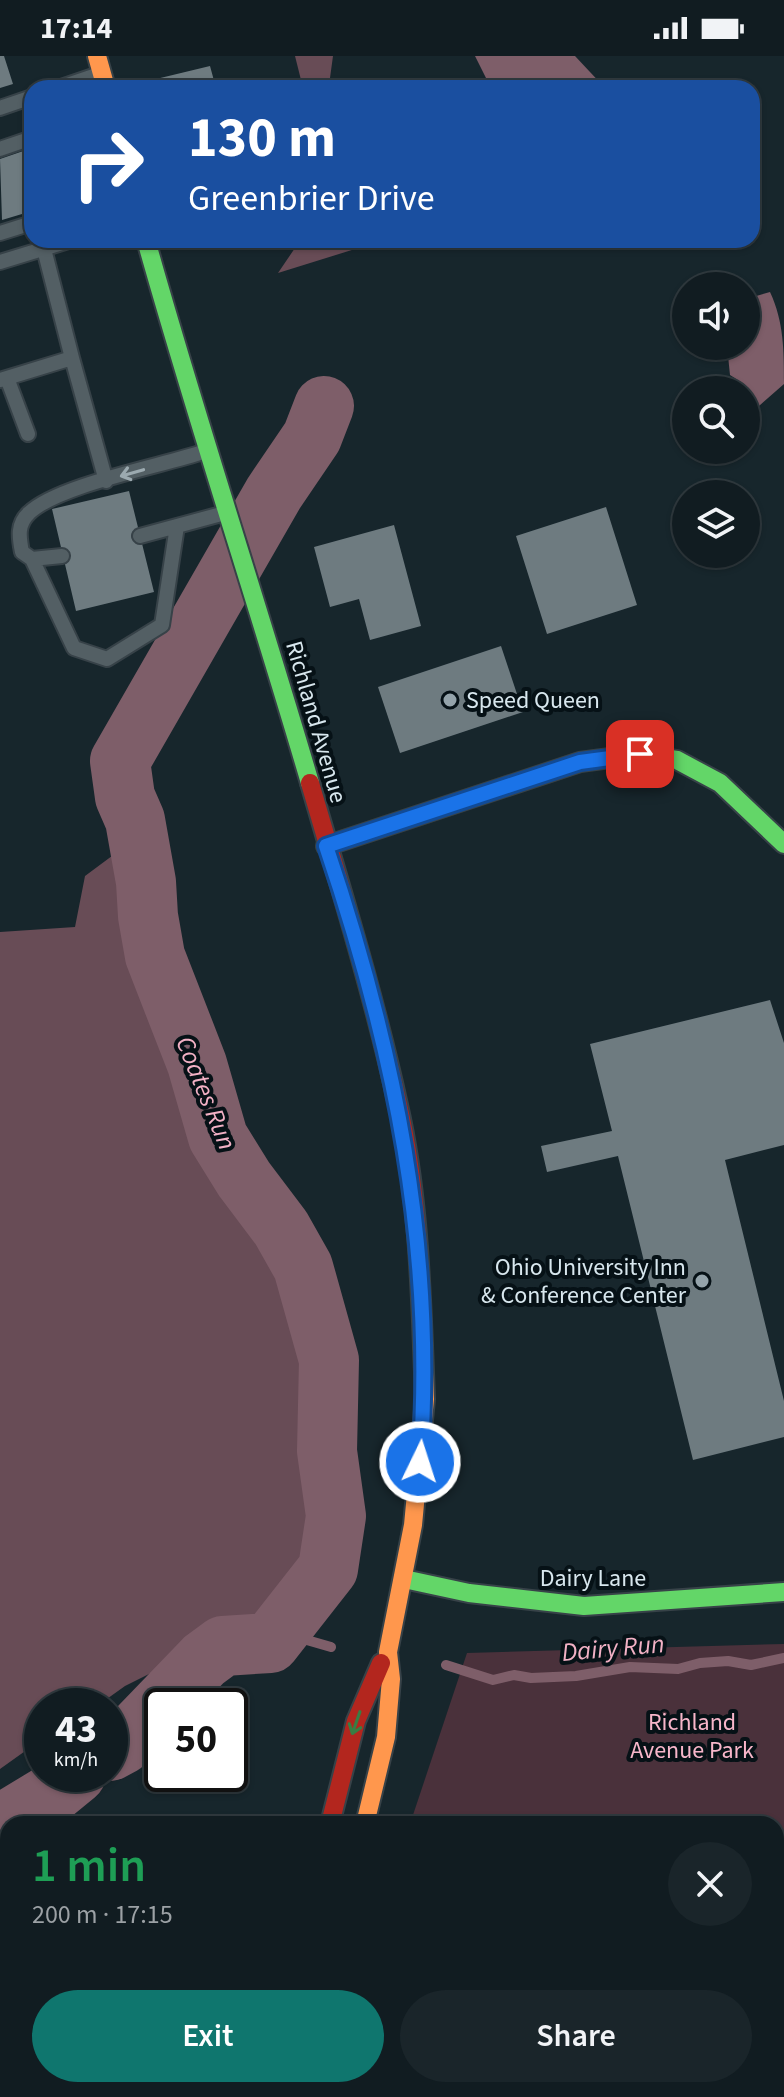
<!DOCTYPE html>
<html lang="en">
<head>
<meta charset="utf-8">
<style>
	body { margin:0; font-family:"Source Sans 3",sans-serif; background:#1a252a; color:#f1f3f6; height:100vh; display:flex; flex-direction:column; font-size:30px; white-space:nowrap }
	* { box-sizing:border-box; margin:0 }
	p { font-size:26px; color:#9ca1a5 }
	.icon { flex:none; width:44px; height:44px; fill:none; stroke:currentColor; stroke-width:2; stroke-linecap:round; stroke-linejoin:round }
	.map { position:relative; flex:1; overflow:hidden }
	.panel { position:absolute; left:0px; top:1760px; width:784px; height:282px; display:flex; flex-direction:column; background:#111c21; border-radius:24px 24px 0 0; box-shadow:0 2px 6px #0004,0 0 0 2px #303a3f }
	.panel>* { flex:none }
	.banner { position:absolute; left:24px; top:24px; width:736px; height:168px; border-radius:24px; box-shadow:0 2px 6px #0004,0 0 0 2px #303a3f; background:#1a4fa0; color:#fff; overflow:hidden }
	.controls { position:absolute; left:672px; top:216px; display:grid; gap:16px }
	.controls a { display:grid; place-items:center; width:88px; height:88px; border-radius:50%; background:#111c21; box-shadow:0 2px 6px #0004,0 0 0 2px #303a3f; font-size:40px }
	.speed { position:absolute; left:24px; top:1632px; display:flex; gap:16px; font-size:40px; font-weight:700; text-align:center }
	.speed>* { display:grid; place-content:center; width:104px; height:104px; border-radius:50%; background:#111c21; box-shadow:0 2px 6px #0004,0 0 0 2px #303a3f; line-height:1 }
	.speed small { font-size:20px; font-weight:400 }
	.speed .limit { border:4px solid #111; border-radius:12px; background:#fff; color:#111 }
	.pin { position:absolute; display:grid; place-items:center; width:68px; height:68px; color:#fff; margin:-34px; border-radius:16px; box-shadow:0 4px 12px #0006 }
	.me { position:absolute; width:88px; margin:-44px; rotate:4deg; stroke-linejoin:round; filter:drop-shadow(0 0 6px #0008) }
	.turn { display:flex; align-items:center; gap:28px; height:168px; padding:0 32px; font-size:36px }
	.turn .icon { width:104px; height:104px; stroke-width:2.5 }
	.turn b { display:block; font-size:56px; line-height:68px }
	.round { display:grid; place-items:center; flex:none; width:84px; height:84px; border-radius:42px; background:#1a252a }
	.headline { display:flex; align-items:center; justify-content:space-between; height:136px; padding:0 32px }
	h1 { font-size:48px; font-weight:600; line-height:60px; color:#1e9e55 }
	.primary-button { display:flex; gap:16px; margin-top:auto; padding:16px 32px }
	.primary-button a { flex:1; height:92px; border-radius:48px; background:#0f766e; color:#fff; font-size:32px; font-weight:600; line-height:92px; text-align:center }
	.primary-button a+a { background:#1a252a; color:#f1f3f6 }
	.status { display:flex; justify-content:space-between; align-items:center; height:56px; padding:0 40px; background:#111c21; direction:ltr }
	.status svg { height:22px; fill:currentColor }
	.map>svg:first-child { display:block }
	.green { fill:#4a313b }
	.forest { fill:#684c56 }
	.water { fill:#7e5e69 }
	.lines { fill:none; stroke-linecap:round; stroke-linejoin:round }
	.stream { stroke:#7e5e69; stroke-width:10 }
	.river { stroke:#7e5e69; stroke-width:60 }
	.building { fill:#6e7b80 }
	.lane-casing { stroke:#374248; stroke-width:18 }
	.fast-casing { stroke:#374248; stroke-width:22 }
	.slow-casing { stroke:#374248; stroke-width:22 }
	.jam-casing { stroke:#374248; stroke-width:22 }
	.lane { stroke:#535f64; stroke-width:14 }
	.fast { stroke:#63d668; stroke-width:18 }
	.slow { stroke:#ff974d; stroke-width:18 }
	.jam { stroke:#b3261e; stroke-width:18 }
	.oneway { stroke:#9caab0 }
	.oneway2 { stroke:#397d43 }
	.route-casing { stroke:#114b97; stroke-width:20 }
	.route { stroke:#1a73e8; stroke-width:14 }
	.poi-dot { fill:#94a3aa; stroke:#061116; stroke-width:3 }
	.labels { text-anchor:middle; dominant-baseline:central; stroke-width:8; stroke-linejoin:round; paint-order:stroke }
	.poi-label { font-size:24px; fill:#d8e7ee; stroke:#061116; text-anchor:start }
	.street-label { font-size:24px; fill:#d8e7ee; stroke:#061116 }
	.park-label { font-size:24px; fill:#f7b6ca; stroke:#061116 }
	.water-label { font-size:26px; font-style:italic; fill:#f2b1c5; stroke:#061116 }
</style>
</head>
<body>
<div class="status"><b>17:14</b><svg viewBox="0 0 49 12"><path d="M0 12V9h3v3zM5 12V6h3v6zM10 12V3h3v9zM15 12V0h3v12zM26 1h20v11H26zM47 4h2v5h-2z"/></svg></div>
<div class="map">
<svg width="784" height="2041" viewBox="0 0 784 2041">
	<rect width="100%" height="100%" fill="#17262c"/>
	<path class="green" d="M784,1588V2041H359L360,2034H776V1768H410L467,1597Z"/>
	<path class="forest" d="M295,0H333L330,22L332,32H303Z
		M298,184H384L278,217L297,189Z
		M120,794L162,803L166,845L157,887L184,947L202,1031L209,1051L240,1106L304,1190L327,1241L338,1318L345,1446V1501L321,1538L287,1564L247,1584L163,1611L125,1630L97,1650H42V1683L0,1713V876L75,871L85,820Z"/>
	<path class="water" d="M475,0H575L605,32H491Z
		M770,236C784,266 784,295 784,328L759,350L744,328L730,319L727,290H746V243Z"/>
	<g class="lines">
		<path class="stream" d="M279,1576L331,1591
			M446,1609L493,1624L514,1619L531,1622L576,1620L630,1611L678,1613L700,1607L728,1605L751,1609L784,1602"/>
		<path class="river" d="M110,1695L123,1688L204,1604L223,1590L270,1587L328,1513L336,1460L327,1395L329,1304L303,1211L281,1172L244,1123L218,1081L197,1008L155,900L148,860L146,826L135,764L125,741L120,705L274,437L312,381L324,350
			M0,1769L54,1736L76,1718"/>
	</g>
	<path class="building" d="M0,0H4L13,28L0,32Z
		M210,10L216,32H154L152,24Z
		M32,92V155L2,164L0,103Z
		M216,184H253V185L218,193Z
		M129,435L154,536L76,555L52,453Z
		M606,451L637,549L547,578L516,480Z
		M394,469L421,570L370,584L359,543L330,551L314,491Z
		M501,590L523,656L400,697L378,631Z
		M770,944L784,987V1089L725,1104L784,1345V1381L693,1404L618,1100L547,1116L541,1090L612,1075L590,988Z
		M776,1864L784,1896V1907L776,1909Z"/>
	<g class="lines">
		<defs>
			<path id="lane" d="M58,32L99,18
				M0,52L32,41
				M0,93L32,82
				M0,177L32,167
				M0,206L72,184
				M72,302L106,425
				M7,322L28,378
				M0,324L72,302L44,193
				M140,480L225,457
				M62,500L32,503L22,496C19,481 17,468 29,457C58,429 161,410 203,396
				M32,503L74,592L107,603L162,569L177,470"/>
			<path id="fast" d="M146,184C197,366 257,546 310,727
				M326,790L580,706L640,698L677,704L720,727L784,788
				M404,1523L469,1537L584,1550L784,1536
				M228,2041L233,2034
				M292,2041L295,2034"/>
			<path id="slow" d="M97,0L106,32
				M365,1768L386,1681L391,1623L388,1596L413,1469L425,1343L423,1290"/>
			<path id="jam" d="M310,727C341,834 374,940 398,1049C416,1128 420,1210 423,1290
				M330,1768L356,1665L381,1607"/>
		</defs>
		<use href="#lane" class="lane-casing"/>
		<use href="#fast" class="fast-casing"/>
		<use href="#slow" class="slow-casing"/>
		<use href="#jam" class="jam-casing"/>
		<use href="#lane" class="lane"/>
		<use href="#fast" class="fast"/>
		<use href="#slow" class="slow"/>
		<use href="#jam" class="jam"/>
	</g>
	<defs><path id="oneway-shaft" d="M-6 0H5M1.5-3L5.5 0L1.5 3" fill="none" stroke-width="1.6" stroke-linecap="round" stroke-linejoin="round" transform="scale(2)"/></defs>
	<use class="oneway" href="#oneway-shaft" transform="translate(132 417) rotate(164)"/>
	<use class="oneway2" href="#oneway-shaft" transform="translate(356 1667) rotate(109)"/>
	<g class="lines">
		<defs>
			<path id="route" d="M420,1406C436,1193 394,991 326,790L580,706L640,698"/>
		</defs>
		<use href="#route" class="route-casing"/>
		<use href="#route" class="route"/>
	</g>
	<g class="poi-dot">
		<circle cx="450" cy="644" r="8"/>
		<circle cx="702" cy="1225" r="8"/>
	</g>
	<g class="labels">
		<g class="poi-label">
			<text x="466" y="644">Speed Queen</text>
			<text x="686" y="1211" text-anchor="end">Ohio University Inn<tspan x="686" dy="28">&amp; Conference Center</tspan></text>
		</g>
		<g class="street-label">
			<text transform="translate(316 666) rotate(74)">Richland Avenue</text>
			<text x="593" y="1522">Dairy Lane</text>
		</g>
		<g class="park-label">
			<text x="692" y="1666">Richland<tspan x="692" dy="28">Avenue Park</tspan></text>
		</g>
		<g class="water-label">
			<text transform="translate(206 1037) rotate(68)">Coates Run</text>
			<text transform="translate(613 1592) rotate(-5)">Dairy Run</text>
		</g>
	</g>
</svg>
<div class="controls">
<a><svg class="icon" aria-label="sound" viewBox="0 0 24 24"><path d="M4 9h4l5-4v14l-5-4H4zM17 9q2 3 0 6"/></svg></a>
<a><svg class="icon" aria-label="search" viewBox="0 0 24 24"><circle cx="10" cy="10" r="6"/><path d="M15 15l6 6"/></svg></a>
<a><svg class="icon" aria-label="layers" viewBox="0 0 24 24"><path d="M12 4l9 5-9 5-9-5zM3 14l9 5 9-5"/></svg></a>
</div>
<div class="speed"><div>43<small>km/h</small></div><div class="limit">50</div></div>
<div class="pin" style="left:640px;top:698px;background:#d93025"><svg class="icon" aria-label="arrive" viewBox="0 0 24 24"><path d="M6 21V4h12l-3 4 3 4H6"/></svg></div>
<svg class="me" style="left:420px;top:1406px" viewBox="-20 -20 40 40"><circle r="17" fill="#1a73e8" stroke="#fff" stroke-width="3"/><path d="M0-11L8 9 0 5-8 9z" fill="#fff"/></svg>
<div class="banner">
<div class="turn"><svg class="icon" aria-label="right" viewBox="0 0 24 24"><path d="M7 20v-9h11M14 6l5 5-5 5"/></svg><div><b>130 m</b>Greenbrier Drive</div></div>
</div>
<section class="panel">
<div class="headline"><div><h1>1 min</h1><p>200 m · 17:15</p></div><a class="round"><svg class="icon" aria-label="close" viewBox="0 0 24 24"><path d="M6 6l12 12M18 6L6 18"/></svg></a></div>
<div class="primary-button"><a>Exit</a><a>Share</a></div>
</section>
</div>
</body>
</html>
